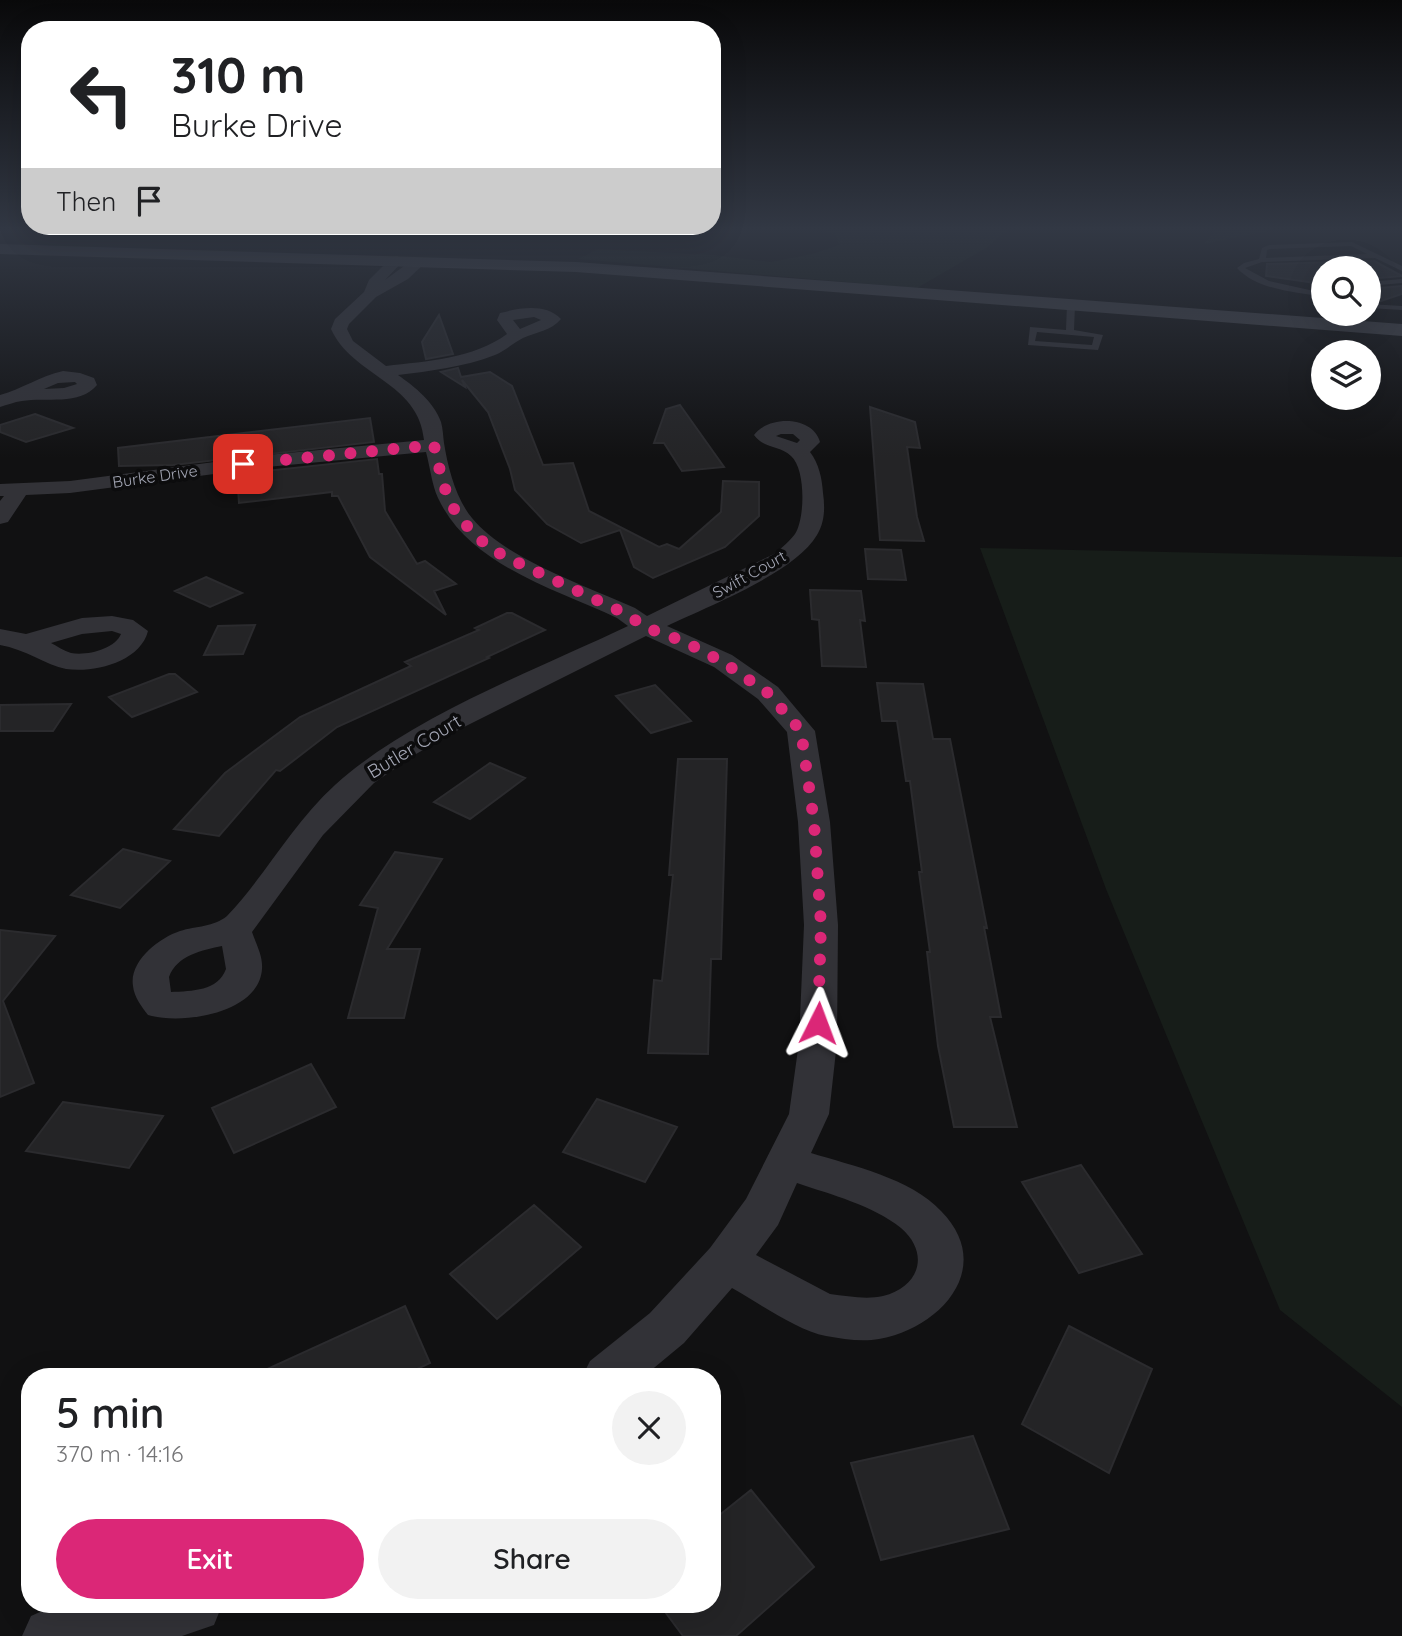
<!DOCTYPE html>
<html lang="en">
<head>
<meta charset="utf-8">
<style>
	body { margin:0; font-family:Quicksand,sans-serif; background:#f2f2f2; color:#202124; height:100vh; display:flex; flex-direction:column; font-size:26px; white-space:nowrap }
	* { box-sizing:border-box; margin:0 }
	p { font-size:23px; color:#757577 }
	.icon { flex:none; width:38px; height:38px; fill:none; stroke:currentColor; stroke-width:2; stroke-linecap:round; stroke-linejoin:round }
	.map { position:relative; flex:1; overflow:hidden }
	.drawer { position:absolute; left:21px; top:1368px; width:700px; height:245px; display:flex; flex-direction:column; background:#fff; border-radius:28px; box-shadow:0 7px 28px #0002 }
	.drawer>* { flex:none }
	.top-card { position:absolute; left:21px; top:21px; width:700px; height:214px; border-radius:28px; box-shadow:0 7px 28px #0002; background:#fff; color:#202124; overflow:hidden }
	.fabs { position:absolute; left:1311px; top:256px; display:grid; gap:14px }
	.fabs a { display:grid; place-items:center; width:70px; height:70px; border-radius:50%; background:#fff; box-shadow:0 7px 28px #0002; font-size:35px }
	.pin { position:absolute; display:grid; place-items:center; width:60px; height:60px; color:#fff; margin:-30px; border-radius:14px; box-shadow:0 4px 10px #0006 }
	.me { position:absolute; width:77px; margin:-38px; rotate:3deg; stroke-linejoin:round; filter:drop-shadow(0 0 5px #0008) }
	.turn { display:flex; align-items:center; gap:24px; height:147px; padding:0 35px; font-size:32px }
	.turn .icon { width:91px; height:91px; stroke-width:2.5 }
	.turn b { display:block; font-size:49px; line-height:60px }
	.then { display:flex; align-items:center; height:66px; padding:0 35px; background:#0003; gap:14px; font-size:26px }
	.round { display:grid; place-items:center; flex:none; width:74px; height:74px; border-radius:37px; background:#f2f2f2 }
	.head { display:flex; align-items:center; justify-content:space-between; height:119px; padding:0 35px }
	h1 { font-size:42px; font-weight:600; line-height:52px }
	.cta { display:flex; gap:14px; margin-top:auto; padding:14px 35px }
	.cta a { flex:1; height:80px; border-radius:42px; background:#db2777; color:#fff; font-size:28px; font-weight:600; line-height:80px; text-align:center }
	.cta a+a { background:#f2f2f2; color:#202124 }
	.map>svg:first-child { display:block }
	.green { fill:#171d19 }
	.building { fill:#242426; stroke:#2b2b2e; stroke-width:2 }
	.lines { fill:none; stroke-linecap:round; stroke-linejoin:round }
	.lane { fill:#323237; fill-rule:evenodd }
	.street { fill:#323237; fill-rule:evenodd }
	.secondary { fill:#404147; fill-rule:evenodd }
	.route { stroke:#db2777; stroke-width:12; stroke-dasharray:0 21.6 }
	.labels { text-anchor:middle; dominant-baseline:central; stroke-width:7; stroke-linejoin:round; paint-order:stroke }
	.far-street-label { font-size:16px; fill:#a2a5b3; stroke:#0c0c0d }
	.street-label { font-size:19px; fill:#a2a5b3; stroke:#0c0c0d }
</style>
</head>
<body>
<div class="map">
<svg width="1402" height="1636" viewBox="0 0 1402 1636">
	<rect width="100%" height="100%" fill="#111112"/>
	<path class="green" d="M817,229H1009L986,248L917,288L578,259L598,249L713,255L771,262L812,254L839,245L836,235Z
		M1216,229H1278L1204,244Z
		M980,548L1402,557V1407L1280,1310L1106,889Z"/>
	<path class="building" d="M1374,261L1402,276L1368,279V268H1323V284L1266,276L1267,264Z
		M1402,286V294L1378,302L1368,301V289Z
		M439,315L453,354L426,359L422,342Z
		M458,368L461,377L490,372L512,386L543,465L573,463L589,511L659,547L667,544L679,549L721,512L723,481L759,482V516L725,547L653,578L634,567L620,530L581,543L547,524L515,490L510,469L488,412L462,380L465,387L441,372Z
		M680,405L724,467L682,471L664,443H654L666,409Z
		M870,407L915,422L920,448L907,447L917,517L924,541L880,540Z
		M35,414L73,428L26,442L0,432V425Z
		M370,418L374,442L173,465L119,466L118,448Z
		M377,459L379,474H382L385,511L417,564L425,561L456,584L434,591L446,615L370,557L338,496H332V492L239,503L237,474Z
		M865,549L901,550L906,580L868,579Z
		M206,577L242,593L210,607L175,591Z
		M810,590L861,591L865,621L860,620L866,667L822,666L819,620L812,619Z
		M507,613H512L545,630L487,657L489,658L337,727L280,771L276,770L219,836L174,829L225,773L300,717L411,666L405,662L479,630L475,628Z
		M255,625L243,654L204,655L218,626Z
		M169,674H175L197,692L132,717L109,697Z
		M877,683L923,684L933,739H950L987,928L984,927L1001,1017H990L1017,1127H954L938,1046L927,952H930L919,872H922L910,781H906L897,721H882Z
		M655,685L691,721L651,733L616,696Z
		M71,704L53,731H0V705Z
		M678,759H727L721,959H711L708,1054L648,1053L654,980L662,981L673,875H669Z
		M490,763L525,778L470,819L434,802Z
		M123,849L170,861L120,908L71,895Z
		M395,852L442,859L387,949H420L404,1018H348L378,908L360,905Z
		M0,930L55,936L3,1001L34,1083L0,1097Z
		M311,1064L336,1107L234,1153L212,1108Z
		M597,1099L677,1127L645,1182L563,1152Z
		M63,1102L163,1116L129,1168L26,1151Z
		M1081,1165L1142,1254L1079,1273L1022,1182Z
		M534,1205L581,1247L497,1319L450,1274Z
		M405,1306L430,1363L400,1377H250Z
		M1069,1326L1152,1369L1109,1473L1022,1424Z
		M973,1436L1009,1529L881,1560L851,1463Z
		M751,1490L814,1567L736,1636H683L660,1605H712V1521Z"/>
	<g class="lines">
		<path class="lane" d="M1352,242L1402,266V271L1375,258L1262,262L1245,268L1269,281L1323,293V297C1296,292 1257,290 1237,268L1244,263L1259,259L1262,248L1269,245ZM1351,246L1367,254L1266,258L1267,250L1270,249Z
			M1402,279V283L1368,286V282Z
			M1071,303L1075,305L1074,330L1103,335L1098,350L1028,345L1030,327L1066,330L1067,305ZM1037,332L1094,337L1092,345L1035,341Z
			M1368,304L1402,306V310L1368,308Z
			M1337,313H1345L1342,325L1338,327L1334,325Z"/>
		<path class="street" d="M397,256L404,260L385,280L415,258H425L427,261L408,279L376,297L349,324L347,329L353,341L386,366C427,361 473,359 507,334L497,320L500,313C520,308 545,303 561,319C551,331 536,332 523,338C513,343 505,351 495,355C464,367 430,371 398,375C415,387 434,402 441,422C443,429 443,436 444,443C448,468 456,499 472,518C505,559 587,586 635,608L647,616L776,553C782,547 790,541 795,534C805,519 806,469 791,456C780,445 764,449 754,435C769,415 813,416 820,442L810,452C819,464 822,478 823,493C825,507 825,522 817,535C795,573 708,606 667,626L732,655L778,687L815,731L830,822L838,925L837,1042L829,1114L811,1153C853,1166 910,1178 941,1211C996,1267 941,1328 879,1339C862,1342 843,1339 826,1336C796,1330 759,1303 732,1288L684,1343L643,1377H582L590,1361L650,1313L710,1248L746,1199L789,1114L799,1042L804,925L798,822L787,732L758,699L714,667L646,636L460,729L416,754L374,783L323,835L252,932C256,944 263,956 262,969C259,1014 181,1025 148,1015C142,1007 134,997 133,986C129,961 159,938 180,931C196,926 214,927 227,916C266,875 292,824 335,785C410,717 536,670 628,626L617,618C555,589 469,565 438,498C432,485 430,467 426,452L267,467L70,493L26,495L8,522L0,524V501L4,496H0V484L70,481L267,455L424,440C419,382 352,376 331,329L335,319L364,292L369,280L392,257ZM534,317L541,320L520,329L513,320ZM781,434H793L800,440L797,443L776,436ZM222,946L226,969C218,991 192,991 171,992L169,977C177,955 203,950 222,946ZM797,1183C832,1195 872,1205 901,1228C930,1253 920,1287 883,1296C866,1300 847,1296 830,1294L756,1255L778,1225Z
			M63,371L80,373L94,378L97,385C80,406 45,397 22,401C14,402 7,405 0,407V395C22,389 40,376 63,371ZM75,382L77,384L64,388L44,389L58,383Z
			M112,616L133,620L148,631C140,662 95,673 66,669C46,665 25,649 0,645V629L26,634L82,618ZM112,631L121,634C115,649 87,656 71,653C64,651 57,646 51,643L82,634Z
			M68,1605H222L214,1625L182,1636H22L31,1616L51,1607Z"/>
		<path class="secondary" d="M0,244L576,262L1402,324V336L576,272L0,254Z"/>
	</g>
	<linearGradient id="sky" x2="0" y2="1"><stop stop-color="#09090a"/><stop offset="0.5" stop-color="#323844"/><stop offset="1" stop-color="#323844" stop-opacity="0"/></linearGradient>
	<rect width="1402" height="458" fill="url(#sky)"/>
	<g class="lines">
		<path class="route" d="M243,464L434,445L443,484L455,511L463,522L488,547L508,558L626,614L647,628L683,641L723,662L768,693L801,731L814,822L821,925L818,1023"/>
	</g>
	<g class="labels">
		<g class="far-street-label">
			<text transform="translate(155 476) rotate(-8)">Burke Drive</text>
			<text transform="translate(749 574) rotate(-29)">Swift Court</text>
		</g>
		<g class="street-label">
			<text transform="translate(414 746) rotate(-31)">Butler Court</text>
		</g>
	</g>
</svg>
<div class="fabs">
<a><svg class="icon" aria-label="search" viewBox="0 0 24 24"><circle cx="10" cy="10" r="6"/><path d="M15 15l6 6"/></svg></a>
<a><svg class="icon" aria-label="layers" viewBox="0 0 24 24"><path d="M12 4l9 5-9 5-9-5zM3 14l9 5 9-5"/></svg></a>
</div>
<div class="pin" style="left:243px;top:464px;background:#d93025"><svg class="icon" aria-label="arrive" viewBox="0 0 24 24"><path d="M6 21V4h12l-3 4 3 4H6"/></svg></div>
<svg class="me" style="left:818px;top:1023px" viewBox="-20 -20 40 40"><path d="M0-17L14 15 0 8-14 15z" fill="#db2777" stroke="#fff" stroke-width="4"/></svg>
<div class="top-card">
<div class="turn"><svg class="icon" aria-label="left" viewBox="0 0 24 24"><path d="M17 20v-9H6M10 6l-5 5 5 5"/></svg><div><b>310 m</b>Burke Drive</div></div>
<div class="then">Then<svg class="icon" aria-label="arrive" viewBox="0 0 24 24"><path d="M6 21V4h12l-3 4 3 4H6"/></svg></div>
</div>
<section class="drawer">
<div class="head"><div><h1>5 min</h1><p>370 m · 14:16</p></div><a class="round"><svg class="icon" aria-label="close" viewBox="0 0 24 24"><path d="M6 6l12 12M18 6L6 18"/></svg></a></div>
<div class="cta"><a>Exit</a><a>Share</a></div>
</section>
</div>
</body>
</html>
